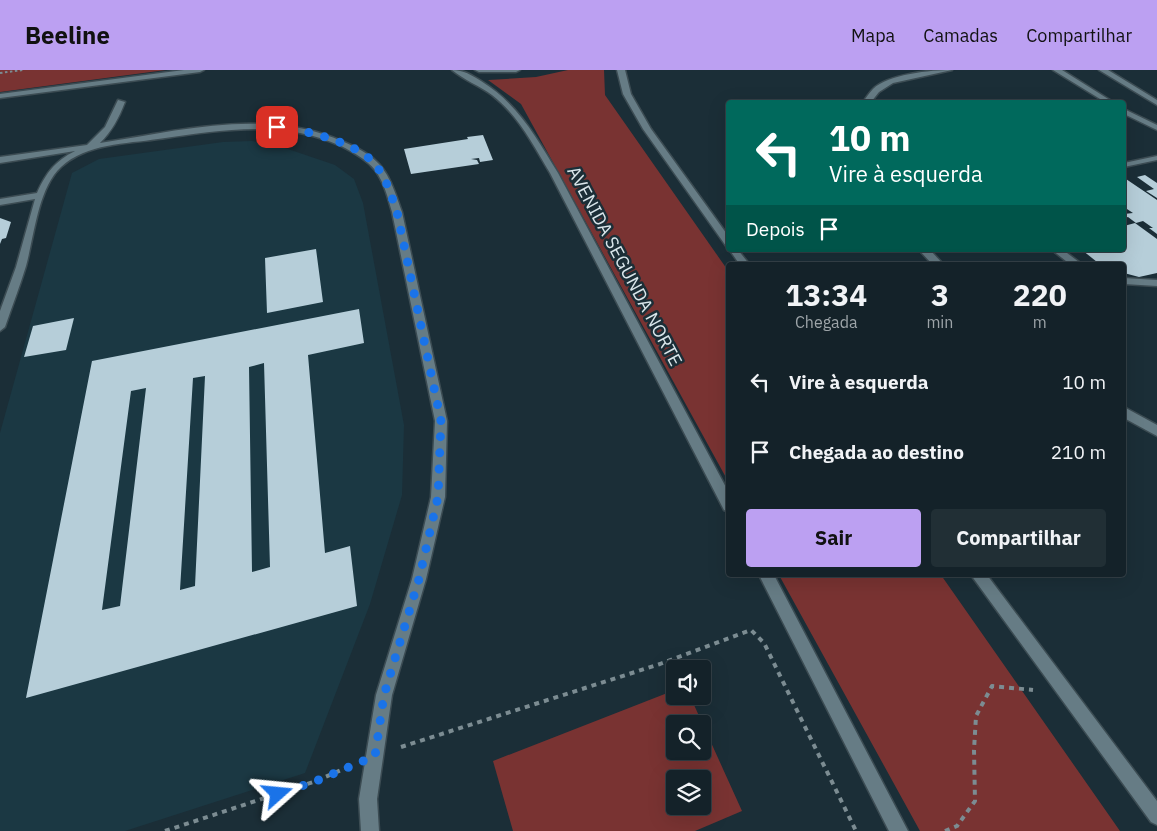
<!DOCTYPE html>
<html lang="pt">
<head>
<meta charset="utf-8">
<style>
	body { margin:0; font-family:"IBM Plex Sans",sans-serif; background:#212f35; color:#f1f3f6; height:100vh; display:flex; flex-direction:column; font-size:19px; white-space:nowrap }
	* { box-sizing:border-box; margin:0 }
	p { font-size:16px; color:#9da4a8 }
	.icon { flex:none; width:28px; height:28px; fill:none; stroke:currentColor; stroke-width:2; stroke-linecap:round; stroke-linejoin:round }
	.map { position:relative; flex:1; overflow:hidden }
	.panel { position:absolute; left:726px; top:192px; width:400px; height:315px; display:flex; flex-direction:column; background:#142229; border-radius:5px; box-shadow:0 5px 20px #0002,0 0 0 1px #333f46 }
	.panel>* { flex:none }
	.banner { position:absolute; left:726px; top:30px; width:400px; height:152px; border-radius:5px; box-shadow:0 5px 20px #0002,0 0 0 1px #333f46; background:#00695c; color:#fff; overflow:hidden }
	.tools { position:absolute; left:666px; top:590px; display:grid; gap:10px }
	.tools a { display:grid; place-items:center; width:45px; height:45px; border-radius:5px; background:#142229; box-shadow:0 5px 20px #0002,0 0 0 1px #333f46; font-size:25px }
	.pin { position:absolute; display:grid; place-items:center; width:42px; height:42px; color:#fff; margin:-21px; border-radius:10px; box-shadow:0 2px 8px #0006 }
	.me { position:absolute; width:55px; margin:-28px; rotate:72deg; stroke-linejoin:round; filter:drop-shadow(0 0 4px #0008) }
	.turn { display:flex; align-items:center; gap:18px; height:105px; padding:0 20px; font-size:22px }
	.turn .icon { width:65px; height:65px; stroke-width:2.5 }
	.turn b { display:block; font-size:35px; line-height:42px }
	.then { display:flex; align-items:center; height:48px; padding:0 20px; background:#0003; gap:10px; font-size:19px }
	.eta { display:flex; justify-content:space-evenly; align-items:center; height:85px; text-align:center }
	.eta b { font-size:30px; font-weight:700; line-height:35px }
	.primary-button { display:flex; gap:10px; margin-top:auto; padding:10px 20px }
	.primary-button a { flex:1; height:58px; border-radius:5px; background:#bca0f2; color:#111; font-size:20px; font-weight:700; line-height:58px; text-align:center }
	.primary-button a+a { background:#212f35; color:#f1f3f6 }
	ul { padding:0; list-style:none }
	li { display:flex; align-items:center; gap:15px; height:70px; padding:0 20px }
	li div { flex:1 }
	li b { display:block; font-size:19px }
	li em { font-style:normal }
	header { display:flex; align-items:center; gap:30px; box-sizing:border-box; height:70px; padding:0 25px; background:#bca0f2; color:#111 }
	header strong { font-size:24px }
	nav { display:flex; gap:28px; margin-inline-start:auto; font-size:18px }
	.map>svg:first-child { display:block }
	.built { fill:#1b3843 }
	.green { fill:#793332; fill-rule:evenodd }
	.building { fill:#b6ced9; fill-rule:evenodd }
	.lines { fill:none; stroke-linecap:round; stroke-linejoin:round }
	.minor-casing { stroke:#3c4c53; stroke-width:3 }
	.tertiary-casing { stroke:#3c4c53; stroke-width:3 }
	.secondary-casing { stroke:#3c4c53; stroke-width:3 }
	.path-far1 { stroke:#7c8c92; stroke-width:2; stroke-dasharray:2.5 2.5; stroke-linecap:butt }
	.path { stroke:#7c8c92; stroke-width:4; stroke-dasharray:5 5; stroke-linecap:butt }
	.minor { fill:#667c85; fill-rule:evenodd }
	.tertiary { fill:#667c85; fill-rule:evenodd }
	.secondary { fill:#667c85; fill-rule:evenodd }
	.route { stroke:#1a73e8; stroke-width:9; stroke-dasharray:0 16.2 }
	.labels { text-anchor:middle; dominant-baseline:central; stroke-width:5; stroke-linejoin:round; paint-order:stroke }
	.street-label { font-size:18px; fill:#dae6eb; stroke:#1b2e37 }
</style>
</head>
<body>
<header>
<strong>Beeline</strong>
<nav><a>Mapa</a><a>Camadas</a><a>Compartilhar</a></nav>
</header>
<div class="map">
<svg width="1157" height="761" viewBox="0 0 1157 761">
	<rect width="100%" height="100%" fill="#1b2e37"/>
	<path class="built" d="M252,71L285,78L335,95L354,109L363,133L404,355L402,425L370,534L305,703L125,761H0V363L72,103L99,89L223,72Z"/>
	<path class="green" d="M0,0H166L0,22Z
		M568,0H604L605,25L729,202V413L521,34L488,10L536,7Z
		M779,505H941L1120,761H920Z
		M675,620V626H690L742,741L695,761H513L493,691ZM675,654H702V681H675ZM675,709H702V736H675Z"/>
	<path class="building" d="M483,65L493,90L480,92L479,88L471,89L477,90L479,94L411,104L404,79L468,69L467,67Z
		M1145,105L1157,113V128L1146,121L1154,119L1137,107Z
		M1126,109L1157,130V164L1149,158H1153L1143,151L1136,153L1128,147L1124,148V144L1133,143L1124,137V110Z
		M0,148L11,152L6,168L2,169L0,174Z
		M1135,153L1157,169V203L1139,207L1124,203V195H1104L1103,191L1097,192L1082,180H1124V156Z
		M316,179L323,232L267,243L265,188Z
		M359,239L364,273L308,285L325,483L350,476L357,536L26,628L92,291ZM264,293L270,497L252,502L249,297ZM205,306L195,516L180,520L193,308ZM146,318L120,536L102,540L131,321Z
		M74,248L66,280L24,287L33,256Z"/>
	<g class="lines">
		<defs>
			<path id="minor" d="M184,0H204L200,2L0,28V24Z
				M952,0L893,13L879,22L871,32H863C866,28 869,23 873,19C888,4 931,0 952,0Z
				M1053,0H1062L1113,32H1105Z
				M1099,0H1108L1157,30V35Z
				M118,30L125,32C119,48 112,61 100,73C179,61 267,37 344,72C356,77 370,84 379,94C391,107 396,126 402,142L447,351L445,427L426,509L392,625L377,729L379,761H361L359,729L376,625L412,509L431,427L435,351L392,142C388,128 384,112 375,100C367,90 353,82 341,76C282,49 221,60 158,69C126,74 87,73 61,97C38,118 34,167 26,196C20,216 12,236 5,257L0,261V241L16,197L35,129L0,135V129L37,123C46,103 55,91 75,81L0,93V87L87,75L105,57Z
				M1124,39L1157,55V60L1124,44Z
				M1157,86V90L1124,97V93Z
				M919,180H930L944,195H933Z
				M1052,180H1063L1083,195H1071Z
				M1124,208L1157,210V216L1124,214Z
				M1124,337L1157,355V366L1124,348Z"/>
			<path id="tertiary" d="M452,0C464,0 471,5 481,11C518,34 536,67 558,103L729,423V442L724,440L550,103C533,75 519,46 492,25C480,16 464,10 452,0Z
				M617,0H625L631,24L651,59L729,167V177L726,176L643,59L623,24Z
				M729,179L738,180L750,195H740Z
				M759,505H774L908,761H889Z
				M971,505H987L1157,731V755L1151,752Z"/>
			<path id="secondary" d="M475,0H520L516,2H479Z"/>
		</defs>
		<use href="#minor" class="minor-casing"/>
		<use href="#tertiary" class="tertiary-casing"/>
		<use href="#secondary" class="secondary-casing"/>
		<path class="path-far1" d="M0,3L23,0"/>
		<path class="path" d="M401,677L660,594L751,560L764,573L856,761
			M165,761L316,711L346,698
			M945,761L957,756L975,731L974,680L976,646L992,616L1033,620"/>
		<use href="#minor" class="minor"/>
		<use href="#tertiary" class="tertiary"/>
		<use href="#secondary" class="secondary"/>
	</g>
	<g class="lines">
		<path class="route" d="M277,57C305,60 355,72 374,93C386,107 391,125 397,142L441,351L438,427L419,509L384,625L375,686L316,711L278,724"/>
	</g>
	<g class="labels">
		<g class="street-label">
			<text transform="translate(625 196) rotate(62)">AVENIDA SEGUNDA NORTE</text>
		</g>
	</g>
</svg>
<div class="tools">
<a><svg class="icon" aria-label="sound" viewBox="0 0 24 24"><path d="M4 9h4l5-4v14l-5-4H4zM17 9q2 3 0 6"/></svg></a>
<a><svg class="icon" aria-label="search" viewBox="0 0 24 24"><circle cx="10" cy="10" r="6"/><path d="M15 15l6 6"/></svg></a>
<a><svg class="icon" aria-label="layers" viewBox="0 0 24 24"><path d="M12 4l9 5-9 5-9-5zM3 14l9 5 9-5"/></svg></a>
</div>
<div class="pin" style="left:277px;top:57px;background:#d93025"><svg class="icon" aria-label="arrive" viewBox="0 0 24 24"><path d="M6 21V4h12l-3 4 3 4H6"/></svg></div>
<svg class="me" style="left:278px;top:724px" viewBox="-20 -20 40 40"><path d="M0-17L14 15 0 8-14 15z" fill="#1a73e8" stroke="#fff" stroke-width="4"/></svg>
<div class="banner">
<div class="turn"><svg class="icon" aria-label="left" viewBox="0 0 24 24"><path d="M17 20v-9H6M10 6l-5 5 5 5"/></svg><div><b>10 m</b>Vire à esquerda</div></div>
<div class="then">Depois<svg class="icon" aria-label="arrive" viewBox="0 0 24 24"><path d="M6 21V4h12l-3 4 3 4H6"/></svg></div>
</div>
<section class="panel">
<div class="eta">
<div><b>13:34</b><p>Chegada</p></div>
<div><b>3</b><p>min</p></div>
<div><b>220</b><p>m</p></div>
</div>
<ul>
<li><svg class="icon" aria-label="left" viewBox="0 0 24 24"><path d="M17 20v-9H6M10 6l-5 5 5 5"/></svg><div><b>Vire à esquerda</b></div><em>10 m</em></li>
<li><svg class="icon" aria-label="arrive" viewBox="0 0 24 24"><path d="M6 21V4h12l-3 4 3 4H6"/></svg><div><b>Chegada ao destino</b></div><em>210 m</em></li>
</ul>
<div class="primary-button"><a>Sair</a><a>Compartilhar</a></div>
</section>
</div>
</body>
</html>
